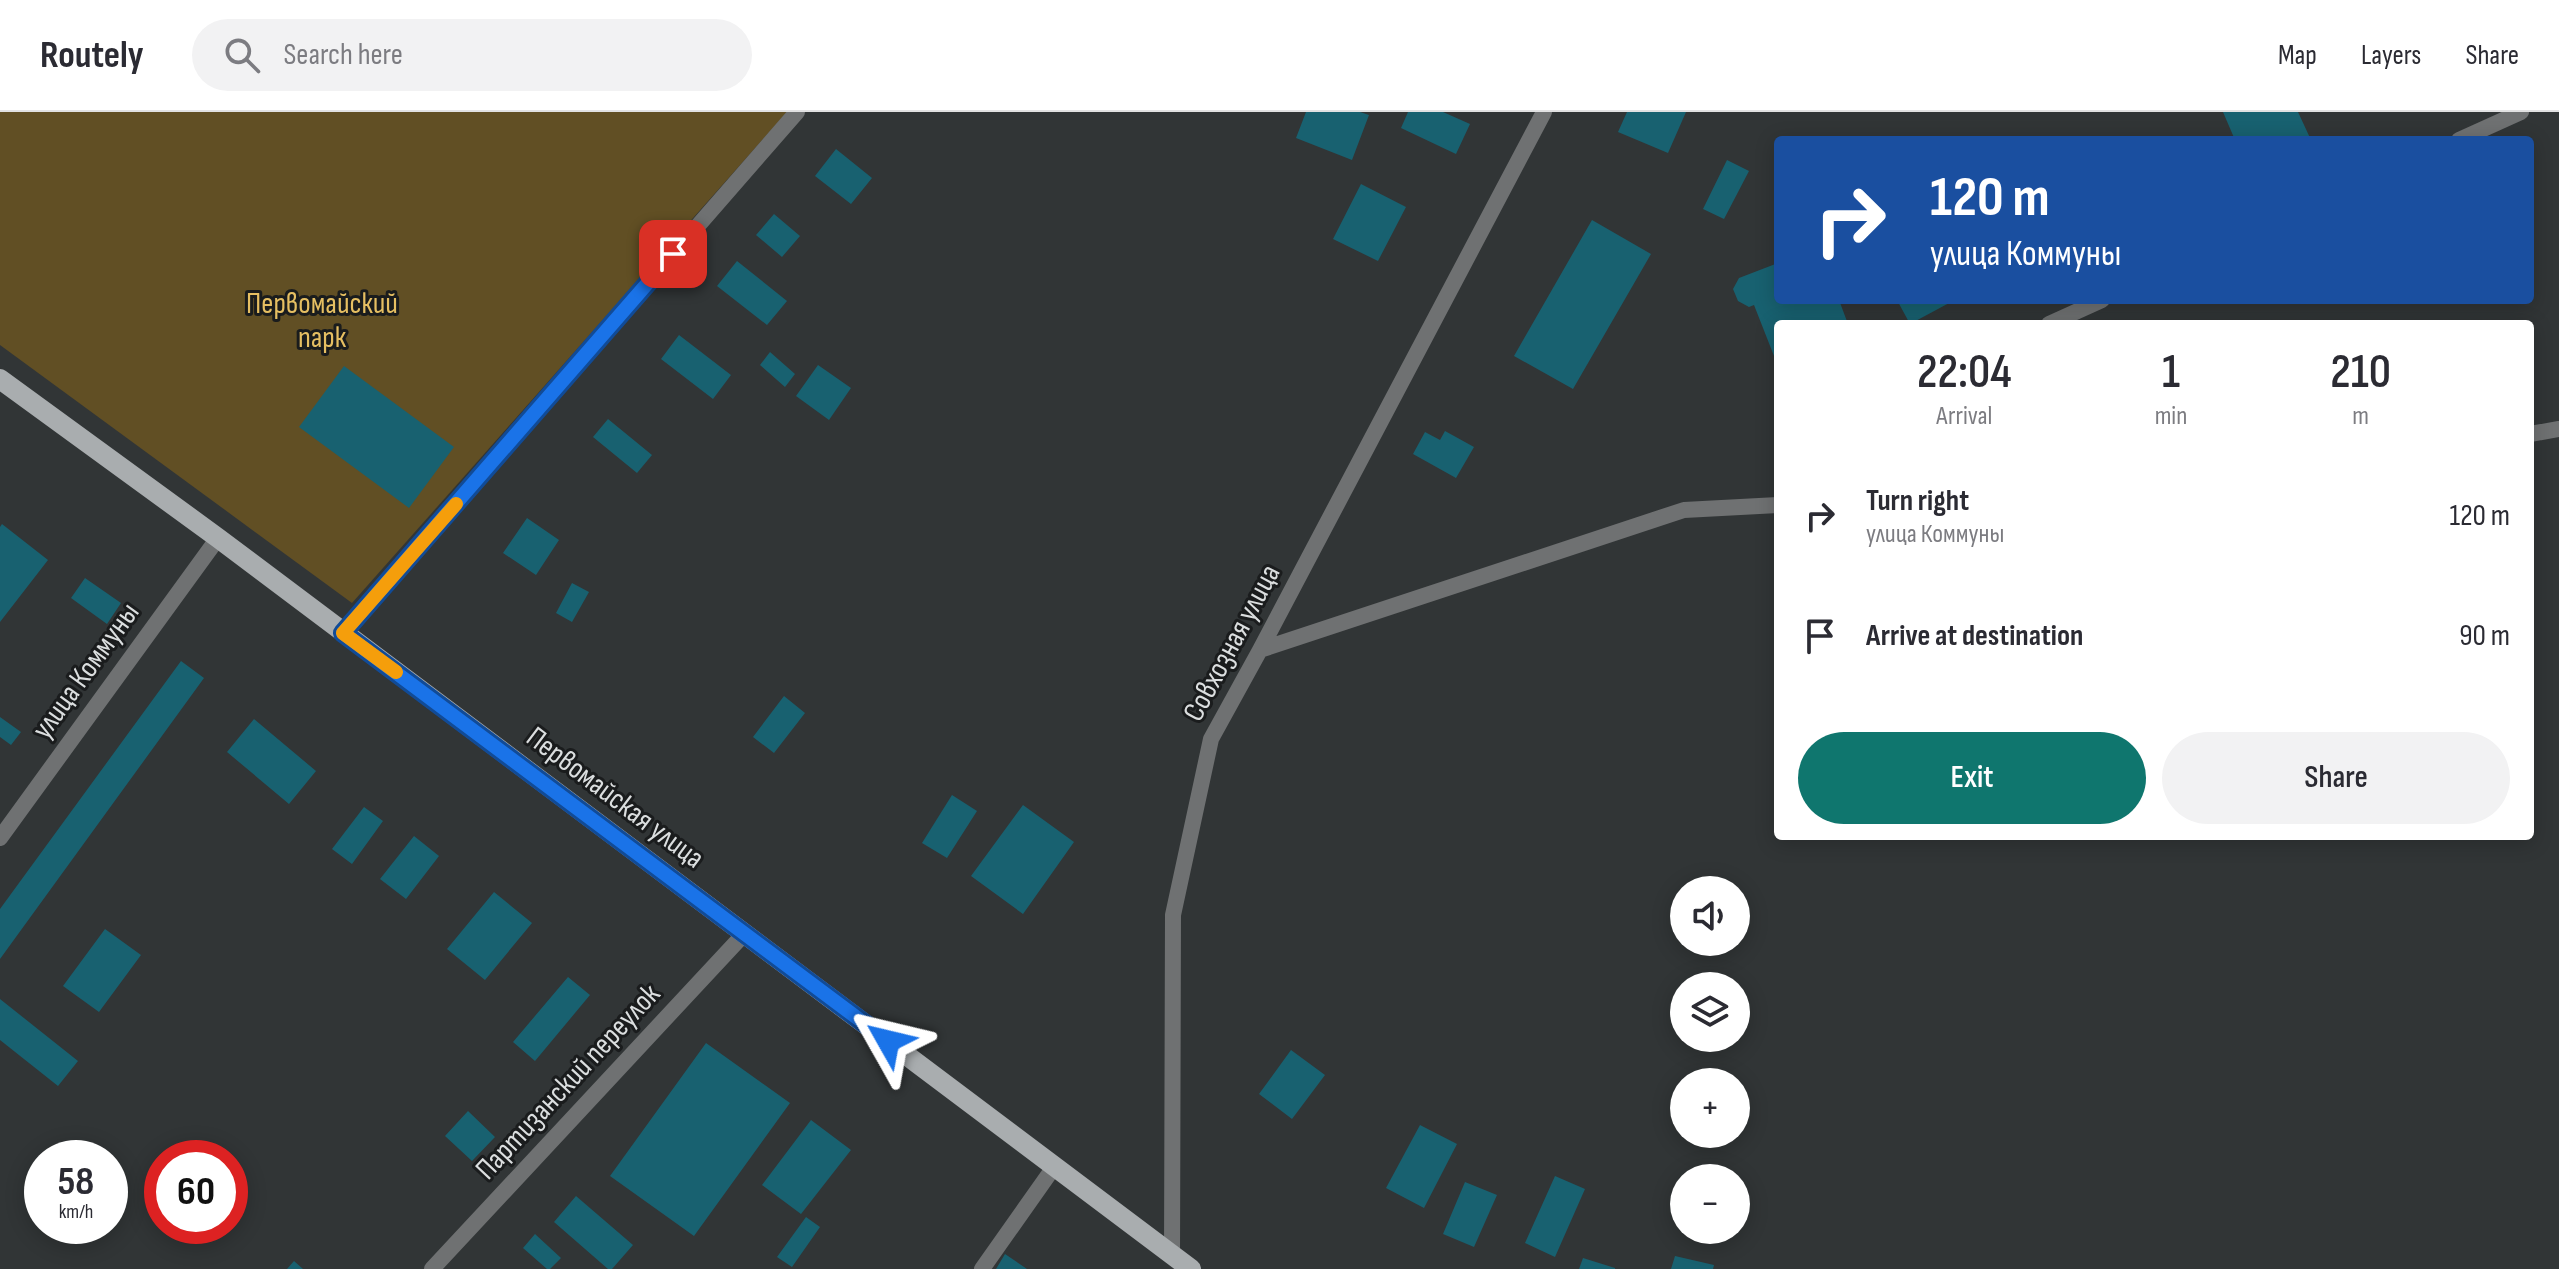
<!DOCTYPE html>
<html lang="en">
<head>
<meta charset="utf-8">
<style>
	body { margin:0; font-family:"Sofia Sans Condensed",sans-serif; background:#f2f2f3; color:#2b2b33; height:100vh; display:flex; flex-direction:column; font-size:30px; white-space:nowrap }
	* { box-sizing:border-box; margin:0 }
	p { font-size:26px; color:#7c7c81 }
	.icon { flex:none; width:44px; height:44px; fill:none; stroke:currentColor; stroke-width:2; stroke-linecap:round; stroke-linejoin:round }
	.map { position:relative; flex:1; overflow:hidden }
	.drawer { position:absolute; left:1774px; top:208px; width:760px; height:520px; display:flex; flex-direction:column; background:#fff; border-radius:8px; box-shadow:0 4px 20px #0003 }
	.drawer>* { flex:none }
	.banner { position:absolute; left:1774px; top:24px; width:760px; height:168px; border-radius:8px; box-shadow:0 4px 20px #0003; background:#1a4fa0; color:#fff; overflow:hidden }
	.fabs { position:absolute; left:1670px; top:764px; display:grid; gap:16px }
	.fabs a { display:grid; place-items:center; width:80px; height:80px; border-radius:50%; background:#fff; box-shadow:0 4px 20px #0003; font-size:40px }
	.speed { position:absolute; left:24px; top:1028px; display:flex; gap:16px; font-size:40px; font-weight:700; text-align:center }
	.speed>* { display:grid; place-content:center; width:104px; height:104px; border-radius:50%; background:#fff; box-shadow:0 4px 20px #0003; line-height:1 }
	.speed small { font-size:20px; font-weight:400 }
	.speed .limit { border:12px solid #d22; background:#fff; color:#111 }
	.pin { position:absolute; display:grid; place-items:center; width:68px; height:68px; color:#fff; margin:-34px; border-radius:16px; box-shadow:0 4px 12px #0006 }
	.me { position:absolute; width:88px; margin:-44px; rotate:307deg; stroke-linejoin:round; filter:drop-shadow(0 0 6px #0008) }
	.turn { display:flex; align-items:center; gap:28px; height:168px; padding:0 24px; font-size:36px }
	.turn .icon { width:104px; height:104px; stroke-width:2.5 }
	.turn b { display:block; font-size:56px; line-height:68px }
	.eta { display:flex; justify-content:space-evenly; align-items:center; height:136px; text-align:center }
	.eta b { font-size:48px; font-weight:600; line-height:56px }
	.cta { display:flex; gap:16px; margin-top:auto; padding:16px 24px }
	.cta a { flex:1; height:92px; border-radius:48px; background:#0f766e; color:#fff; font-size:32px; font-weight:600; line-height:92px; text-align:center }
	.cta a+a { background:#f2f2f3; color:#2b2b33 }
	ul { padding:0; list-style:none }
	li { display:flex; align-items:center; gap:24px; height:120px; padding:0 24px }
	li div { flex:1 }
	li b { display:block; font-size:30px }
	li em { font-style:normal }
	header { display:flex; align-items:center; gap:48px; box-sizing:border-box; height:112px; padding:0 40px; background:#fff; border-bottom:2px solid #e1e1e2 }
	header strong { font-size:38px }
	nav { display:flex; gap:44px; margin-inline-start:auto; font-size:28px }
	.search { width:560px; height:72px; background:#f2f2f3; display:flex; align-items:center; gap:20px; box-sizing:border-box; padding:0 28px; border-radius:44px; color:#7c7c81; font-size:30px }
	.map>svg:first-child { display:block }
	.green { fill:#614f24 }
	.building { fill:#186170 }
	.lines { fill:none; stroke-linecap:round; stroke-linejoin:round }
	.lane { stroke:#6f7172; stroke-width:16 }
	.street { stroke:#6f7172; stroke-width:16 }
	.primary { stroke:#a9adaf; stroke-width:20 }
	.route-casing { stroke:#114b97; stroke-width:20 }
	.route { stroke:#1a73e8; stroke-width:14 }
	.slow { stroke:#f59e0b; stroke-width:14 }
	.labels { text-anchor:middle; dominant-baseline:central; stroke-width:6; stroke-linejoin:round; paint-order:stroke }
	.park-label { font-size:30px; fill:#e6bf62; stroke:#1a1c1d }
	.street-label { font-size:30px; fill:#dbdedf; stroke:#1a1c1d }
</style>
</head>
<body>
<header>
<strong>Routely</strong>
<div class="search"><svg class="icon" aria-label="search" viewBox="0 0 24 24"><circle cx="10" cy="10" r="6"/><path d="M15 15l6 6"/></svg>Search here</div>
<nav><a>Map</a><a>Layers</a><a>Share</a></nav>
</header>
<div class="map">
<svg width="2559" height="1157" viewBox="0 0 2559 1157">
	<rect width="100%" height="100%" fill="#313536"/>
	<path class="green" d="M0,0H787L352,491L0,233Z"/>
	<path class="building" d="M1306,0H1360L1369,3L1352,48L1296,26Z
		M1408,0H1443L1470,12L1456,42L1401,16Z
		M1627,0H1686L1668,41L1618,20Z
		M2223,0H2298L2311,28H2235Z
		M836,37L872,66L851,92L815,64Z
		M1727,48L1749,59L1724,107L1703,97Z
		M1361,72L1406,95L1378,149L1333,127Z
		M774,102L800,124L782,145L756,123Z
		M1592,108L1651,142L1573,277L1514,244Z
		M737,149L787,189L767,213L717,174Z
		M1778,151V188H1839L1848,212H1778V246L1774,244L1754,193L1749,195L1738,189L1733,177L1739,166Z
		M1897,188H1949L1951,190L1910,212Z
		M679,223L731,263L713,287L661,247Z
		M770,240L795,262L785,275L760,253Z
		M818,253L851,276L829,308L796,284Z
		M344,254L454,335L409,396L299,315Z
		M608,307L652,343L637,361L593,325Z
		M1445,319L1474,335L1456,366L1413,342L1425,320L1440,328Z
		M527,406L559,428L536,463L503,441Z
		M2,412L48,448L0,510V415Z
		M85,466L121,491L107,512L71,486Z
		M572,471L589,480L572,510L556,501Z
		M181,549L204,566L0,847V797Z
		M784,584L805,601L774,641L753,625Z
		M0,605L21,620L11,633L0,625Z
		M254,607L316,659L289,692L227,640Z
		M952,683L977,699L947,746L922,731Z
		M1023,693L1074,730L1023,802L971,764Z
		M364,695L383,709L352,752L332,737Z
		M414,724L439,744L406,787L380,767Z
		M494,780L532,811L485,868L447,837Z
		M105,817L141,843L99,900L63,874Z
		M568,865L590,883L535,949L513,930Z
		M0,887L78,949L58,974L0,928Z
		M706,931L790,991L694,1124L610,1064Z
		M1291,938L1325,963L1292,1007L1259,982Z
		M468,999L495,1025L472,1049L445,1024Z
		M811,1008L851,1038L801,1102L762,1073Z
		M1420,1013L1457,1032L1424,1096L1386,1076Z
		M1555,1064L1585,1077L1555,1145L1525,1131Z
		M1465,1070L1497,1083L1474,1135L1443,1122Z
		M576,1084L633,1133L612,1157H608L554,1110Z
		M806,1105L820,1115L792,1155L777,1145Z
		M535,1122L561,1146L550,1157H547L523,1136Z
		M1005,1142L1027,1157H996Z
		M1675,1144L1714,1153L1713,1157H1671Z
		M1583,1146L1615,1156V1157H1579Z
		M294,1149L303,1157H287Z"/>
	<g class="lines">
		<path class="lane" d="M2530,322L2559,317
			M982,1157L1054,1055"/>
		<path class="street" d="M2459,28L2521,0
			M2049,212L2102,188
			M343,521L797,0
			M1260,538L1684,398L1778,393
			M0,726L218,426
			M1172,1143L1173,803L1211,627L1260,538L1544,0
			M432,1157L745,821"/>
		<path class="primary" d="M0,267L218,426L1191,1157"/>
	</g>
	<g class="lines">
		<defs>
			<path id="route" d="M673,142L343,521L888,929"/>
		</defs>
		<use href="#route" class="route-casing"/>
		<use href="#route" class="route"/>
		<path class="slow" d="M396,560L343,521L456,392"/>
	</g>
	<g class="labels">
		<g class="park-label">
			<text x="322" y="192">Первомайский<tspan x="322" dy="34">парк</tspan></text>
		</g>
		<g class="street-label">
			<text transform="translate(1232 531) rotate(-62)">Совхозная улица</text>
			<text transform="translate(86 559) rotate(-54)">улица Коммуны</text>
			<text transform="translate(615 686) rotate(37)">Первомайская улица</text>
			<text transform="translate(568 970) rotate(-47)">Партизанский переулок</text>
		</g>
	</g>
</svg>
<div class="fabs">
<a><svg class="icon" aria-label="sound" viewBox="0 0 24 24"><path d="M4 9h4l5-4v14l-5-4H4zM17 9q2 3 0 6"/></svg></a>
<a><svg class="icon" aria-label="layers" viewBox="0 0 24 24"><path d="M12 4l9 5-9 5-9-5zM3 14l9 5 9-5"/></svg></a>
<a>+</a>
<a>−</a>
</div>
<div class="speed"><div>58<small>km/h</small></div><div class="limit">60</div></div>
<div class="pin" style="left:673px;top:142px;background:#d93025"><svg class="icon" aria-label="arrive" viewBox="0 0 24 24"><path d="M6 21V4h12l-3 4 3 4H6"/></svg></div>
<svg class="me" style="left:888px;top:929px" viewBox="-20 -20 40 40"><path d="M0-17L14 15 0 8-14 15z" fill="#1a73e8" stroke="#fff" stroke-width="4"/></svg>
<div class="banner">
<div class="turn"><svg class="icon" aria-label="right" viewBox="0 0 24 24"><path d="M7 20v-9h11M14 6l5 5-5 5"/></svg><div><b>120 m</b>улица Коммуны</div></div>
</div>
<section class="drawer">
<div class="eta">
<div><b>22:04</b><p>Arrival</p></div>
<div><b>1</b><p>min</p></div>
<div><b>210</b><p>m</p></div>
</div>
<ul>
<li><svg class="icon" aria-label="right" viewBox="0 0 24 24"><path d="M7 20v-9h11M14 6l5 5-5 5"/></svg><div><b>Turn right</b><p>улица Коммуны</p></div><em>120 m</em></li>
<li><svg class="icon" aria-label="arrive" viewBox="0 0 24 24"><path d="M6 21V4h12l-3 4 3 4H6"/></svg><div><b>Arrive at destination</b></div><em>90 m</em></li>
</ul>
<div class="cta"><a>Exit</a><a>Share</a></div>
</section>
</div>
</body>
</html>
